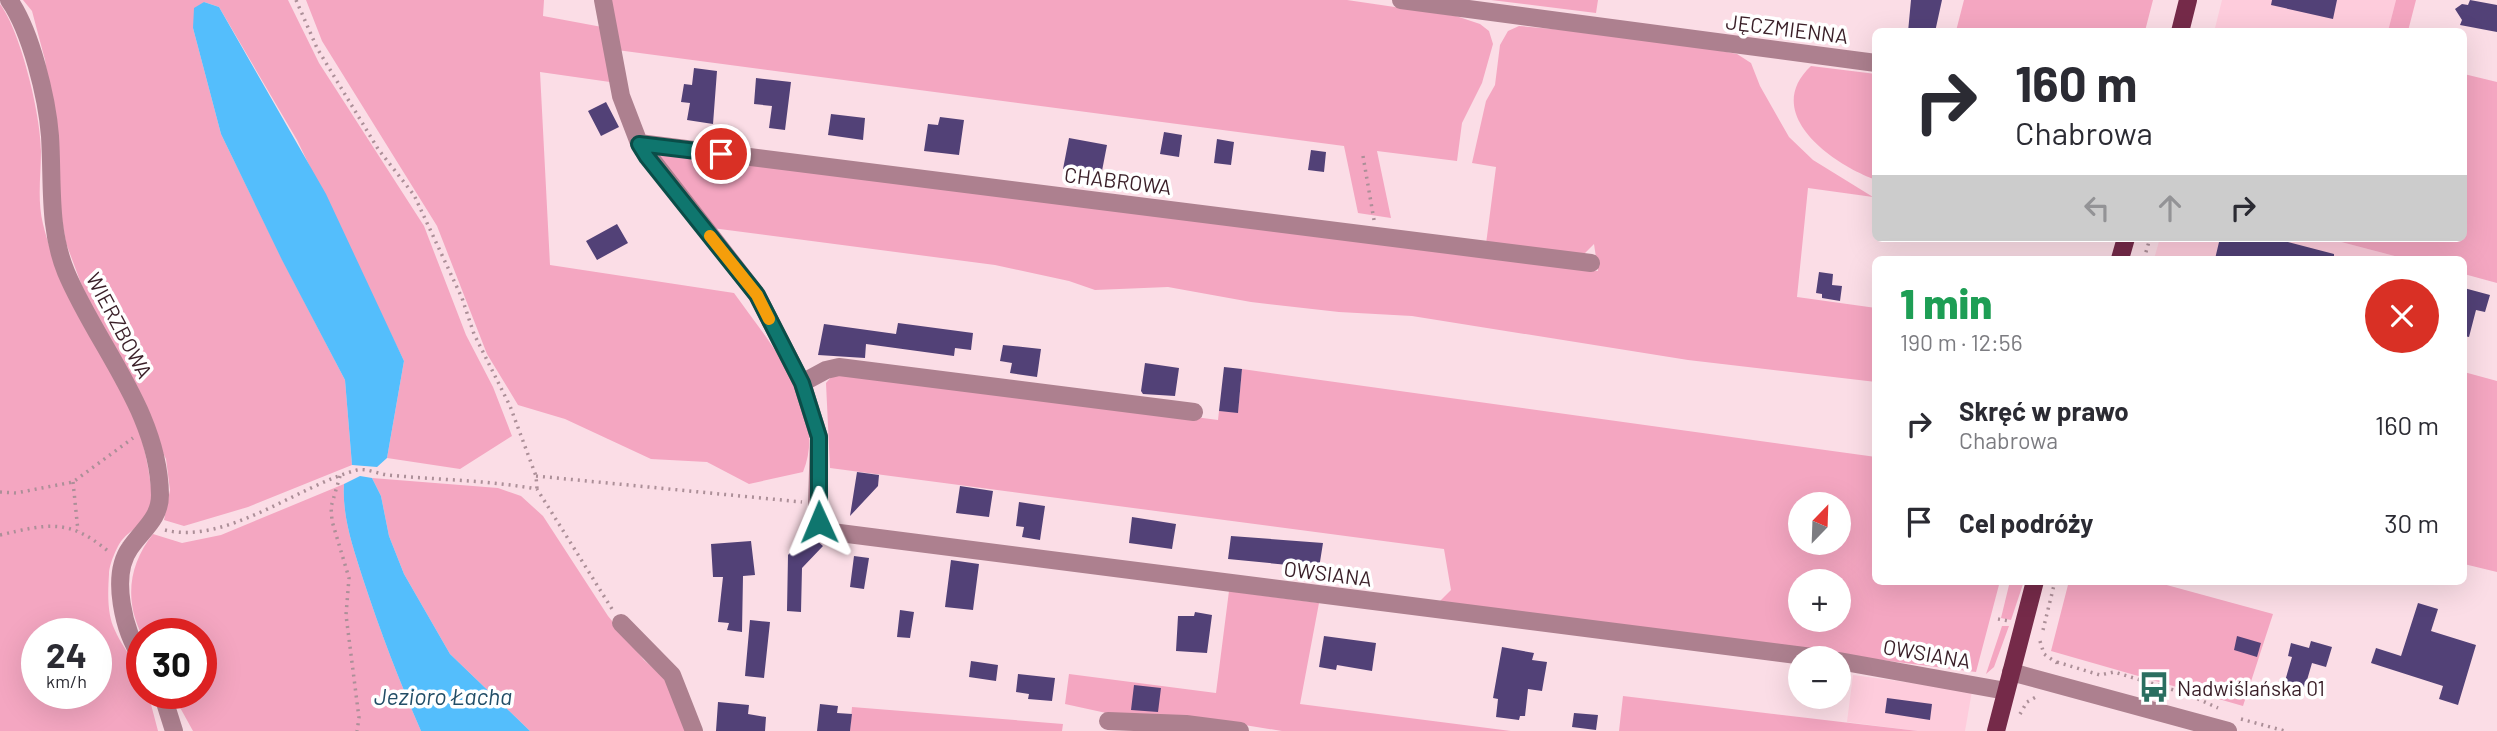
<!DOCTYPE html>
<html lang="pl">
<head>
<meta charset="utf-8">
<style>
	body { margin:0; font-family:Barlow,sans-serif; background:#f2f2f3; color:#2b2b33; height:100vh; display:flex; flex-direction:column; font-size:26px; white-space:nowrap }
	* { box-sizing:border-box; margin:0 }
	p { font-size:23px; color:#7c7c81 }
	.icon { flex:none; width:38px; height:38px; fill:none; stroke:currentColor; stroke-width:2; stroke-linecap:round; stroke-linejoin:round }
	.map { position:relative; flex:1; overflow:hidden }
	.details { position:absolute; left:1872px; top:256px; width:595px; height:329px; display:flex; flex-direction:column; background:#fff; border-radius:10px; box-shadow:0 7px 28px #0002 }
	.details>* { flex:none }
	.top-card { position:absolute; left:1872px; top:28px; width:595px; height:214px; border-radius:10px; box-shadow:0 7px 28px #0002; background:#fff; color:#2b2b33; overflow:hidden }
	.needle { width:46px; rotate:23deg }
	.buttons { position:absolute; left:1788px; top:492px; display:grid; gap:14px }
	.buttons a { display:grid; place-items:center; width:63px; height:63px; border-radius:50%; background:#fff; box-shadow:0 7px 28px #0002; font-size:35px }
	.speed { position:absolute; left:21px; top:618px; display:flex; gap:14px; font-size:35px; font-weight:700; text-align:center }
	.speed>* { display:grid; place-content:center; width:91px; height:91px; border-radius:50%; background:#fff; box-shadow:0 7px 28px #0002; line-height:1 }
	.speed small { font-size:18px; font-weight:400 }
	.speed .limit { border:10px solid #d22; background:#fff; color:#111 }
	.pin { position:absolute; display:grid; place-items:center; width:60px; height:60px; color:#fff; margin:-30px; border:4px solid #fff; border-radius:50%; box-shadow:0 2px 7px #0007 }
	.me { position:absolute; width:77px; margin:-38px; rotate:359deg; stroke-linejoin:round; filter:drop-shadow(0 0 5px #0008) }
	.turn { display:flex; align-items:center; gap:24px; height:147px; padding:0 28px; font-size:32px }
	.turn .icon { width:91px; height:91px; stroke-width:2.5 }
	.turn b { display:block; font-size:49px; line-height:60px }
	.lanes { display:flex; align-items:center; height:66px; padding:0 28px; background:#0003; justify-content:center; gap:35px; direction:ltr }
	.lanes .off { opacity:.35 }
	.round { display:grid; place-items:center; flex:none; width:74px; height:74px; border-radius:37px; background:#f2f2f3 }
	.summary { display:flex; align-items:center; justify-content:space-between; height:119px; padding:0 28px }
	h1 { font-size:42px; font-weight:800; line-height:52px; color:#1e9e55 }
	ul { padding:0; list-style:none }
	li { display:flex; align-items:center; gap:21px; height:98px; padding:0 28px }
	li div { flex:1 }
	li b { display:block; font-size:26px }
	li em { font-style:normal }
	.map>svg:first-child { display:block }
	.built { fill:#feccdc }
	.green { fill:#f4a6c1; fill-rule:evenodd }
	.water { fill:#54befc }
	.building { fill:#524177 }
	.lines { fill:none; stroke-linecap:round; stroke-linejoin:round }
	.path { stroke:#ac8f98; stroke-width:3.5; stroke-dasharray:2 5; stroke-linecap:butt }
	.minor { stroke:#ad808f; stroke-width:18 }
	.major { stroke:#752a49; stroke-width:18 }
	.route-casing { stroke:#0a4d48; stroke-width:18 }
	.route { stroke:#0f766e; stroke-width:12 }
	.slow { stroke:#f59e0b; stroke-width:12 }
	.labels { text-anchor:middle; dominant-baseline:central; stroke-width:7; stroke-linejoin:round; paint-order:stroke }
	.street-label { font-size:21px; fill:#391e27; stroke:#fff }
	.poi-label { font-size:21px; fill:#391e27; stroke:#fff; text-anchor:start }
	.water-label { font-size:23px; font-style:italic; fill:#224e67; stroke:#fff }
</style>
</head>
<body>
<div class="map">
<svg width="2497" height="731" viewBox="0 0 2497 731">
	<rect width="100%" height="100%" fill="#fbdde6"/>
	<path class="built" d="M2222,0H2396L2388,31L2214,32Z
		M2160,238H2326L2406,259H2154Z
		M1853,675L1972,691L1965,731H1918L1847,722Z"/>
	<path class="green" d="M23,0H288L319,63L424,226L466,335L493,387L512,436L460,469L387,458L404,361L297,140L219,7L204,2L193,28L221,134L282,259L345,380L352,465L248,507L184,526L164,520L170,490L166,459L82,286L66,243L57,192L58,148L45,60L32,11Z
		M306,0H544L543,16L602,27L610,82L540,72L550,265L734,293C768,341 829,409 803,472L749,484L707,462L651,459L565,419L518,405L487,354L437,226L322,41Z
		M610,0H1347L1456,16L1480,24L1489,31L1493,44L1482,83L1462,123L1457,161L1377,151L1391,218L1358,213L1344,146L617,50Z
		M1491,0H1598L1596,13Z
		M1964,0H2153L2145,31H1956Z
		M2396,0H2416L2408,31H2388Z
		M0,4C21,32 41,116 41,151C41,176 37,199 43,224C61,298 109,357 137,426C145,445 149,472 152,493C155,519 134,526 122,540C117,546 109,565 109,574C108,590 107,610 113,626C123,651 142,666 142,693H148L158,731H0ZM37,634H96V693H37Z
		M1519,26L1656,38L1737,54L1751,63L1760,86L1789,137L1813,160L1873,197L1808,188L1797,297L1876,308V382L1688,360L1412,316L1339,312L1251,302L1168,287L1095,290L1069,281L995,265L712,228L648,149L1598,271L1594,244L1582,256L1486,244L1496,167L1472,163L1486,101L1495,85L1500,45L1508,31Z
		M1811,66L1876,74V180C1834,165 1760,114 1811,66Z
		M2464,74L2497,82V283L2464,274V259H2406L2326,238H2464Z
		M1242,369L1876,457V581H2000L1976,672L1437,604L1451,590L1444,549L830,468L826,383L833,375L842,371L1218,420L1219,411L1238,412ZM1801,504H1839V542H1801ZM1801,581H1839V620H1801Z
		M2464,372L2497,381V572L2464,564Z
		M372,478L498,488L521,496L543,516L608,616L644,660L669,682L686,731H530L450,654L404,574L389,536L381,496Z
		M344,484C342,517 353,547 363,579C380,631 399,680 421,731H193L172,693H201V634L142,635C124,600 129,564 153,534L182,543L221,535Z
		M2010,581H2024L2011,620L2001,618Z
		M2069,581H2152L2273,614L2243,706L2051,651Z
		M1229,591L1319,603L1300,704L1511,731H1282L1214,720L1120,716L1065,704L1069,674L1216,693Z
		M2002,626H2009L1994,667L1986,674Z
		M1623,696L1918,731H1619Z
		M852,707L1063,724L1062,731H850Z"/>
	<path class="water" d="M204,2L219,7L326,194L404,361L387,458L377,467L352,465L345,380L282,260L221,134L193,28L194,8Z
		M360,476L372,478L381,496L389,536L404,574L450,654L530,731H421C399,680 380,631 363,579C353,547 342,517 344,484Z"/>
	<path class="building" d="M1911,0H1942L1935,32H1908Z
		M2272,0H2337L2333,19L2271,5Z
		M2470,0L2497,5V32L2460,25L2462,20L2455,9L2462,4L2468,5Z
		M694,68L717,71L713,124L687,120L690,103L681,102L684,84L692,85Z
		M756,78L791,82L785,130L769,128L772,106L754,104Z
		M606,102L619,127L601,136L588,111Z
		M831,114L865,118L863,140L828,135Z
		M940,117L964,120L959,155L924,151L928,124L938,125Z
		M1164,132L1182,135L1179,157L1160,154Z
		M1069,138L1107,145L1101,176L1063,169Z
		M1217,139L1234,142L1231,165L1214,163Z
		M1311,150L1326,152L1324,172L1308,170Z
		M617,224L628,243L597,260L586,241Z
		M2220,238H2272L2334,254V259H2215Z
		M1819,272L1833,274L1832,285L1842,286L1840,301L1822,298V294L1816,293Z
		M2464,288L2490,295L2485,312L2476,310L2469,337L2464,336Z
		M898,323L973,333L971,350L955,348L954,356L866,344L865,358L818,355L824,324L896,334Z
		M1003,345L1041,349L1037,377L1010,373L1012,363L1000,361Z
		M1145,363L1179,368L1175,396L1143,394L1141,391Z
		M1224,367L1242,369L1238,413L1219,411Z
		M857,472L879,475L878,486L850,516Z
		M960,486L993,491L989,517L956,513Z
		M1019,502L1045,506L1040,540L1022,537L1024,527L1016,526Z
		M1132,517L1176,524L1172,549L1129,543Z
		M808,533L823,546L802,568L801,612L787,611L788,555Z
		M1231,536L1323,543L1319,568L1228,559Z
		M751,541L755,575L743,576L742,632L727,630L729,623L718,622L723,577H713L711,544Z
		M854,556L869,558L864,589L850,587Z
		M951,560L979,564L973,610L945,607Z
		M2418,603L2438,609L2431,631L2476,645L2458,705L2439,699L2443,686L2371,663L2376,648L2401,656Z
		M900,610L914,612L910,638L897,637Z
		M1195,612L1212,615L1207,653L1176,651L1178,616H1194Z
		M750,620L770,622L764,678L745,676Z
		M1324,636L1376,643L1372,671L1337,665L1336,670L1319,667Z
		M2237,636L2261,643L2257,657L2234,650Z
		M2311,641L2332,647L2326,667L2312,663L2305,687L2292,686L2285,681L2292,657L2288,656L2291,643L2309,648Z
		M1502,647L1534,653L1532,660L1547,662L1542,691L1528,689L1525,716H1520L1519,720L1496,717L1498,699L1493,698Z
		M971,661L998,665L996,681L969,677Z
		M1018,674L1055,678L1052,701L1028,699L1029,694L1016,692Z
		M1134,685L1161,688L1158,712L1131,710Z
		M1887,698L1932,704L1930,720L1885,713Z
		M718,702L749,705L748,714L766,717L765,731H716Z
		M820,704L838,706L837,713L852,714L850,731H817Z
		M1574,713L1598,715L1596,730L1572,727Z"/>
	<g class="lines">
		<path class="path" d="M296,0L317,48L378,149L414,195L462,298L474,334L510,406L536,476L537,489
			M1363,156L1374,220
			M2144,259L2150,238
			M340,476L331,507L332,521L349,578L346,615L359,718L357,731
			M536,476L802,502
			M73,482L78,531
			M0,492L16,493L73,482L133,438
			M165,530C227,545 297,486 357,470C367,468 378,474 388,475C438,480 487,480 537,489L612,609
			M0,535C48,524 68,518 108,551
			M1998,619L2009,621
			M2043,630L2055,581
			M2040,641L2044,654L2057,663
			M2057,662L2100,675L2114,672L2187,694L2218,708
			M2020,714L2027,702L2036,697
			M2241,719L2285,731"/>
		<path class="minor" d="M9,0C31,31 47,98 50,136C53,183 48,228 66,272C97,346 159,412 160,495C160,519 142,530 130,548C110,576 124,632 142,658
			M603,0L621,96L639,143L757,295L802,383L819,437L817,504L824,531L1820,658
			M1401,0L1876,63
			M639,143L1591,263
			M802,383L826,370L839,367L1194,412
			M621,623L672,675L694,731
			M1839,661L2006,691
			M2011,672L2228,731
			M162,693L174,731
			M1108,721L1186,724L1240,731"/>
		<path class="major" d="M2180,32L2188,0
			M2120,259L2126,238
			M1996,731L2035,581"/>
	</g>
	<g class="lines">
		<defs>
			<path id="route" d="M721,154L639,144L647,157L757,295L802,383L819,437V522"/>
		</defs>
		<use href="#route" class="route-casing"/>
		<use href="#route" class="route"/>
		<path class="slow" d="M710,236L757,295L769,319"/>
	</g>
	<defs>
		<symbol id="bus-bare" viewBox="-9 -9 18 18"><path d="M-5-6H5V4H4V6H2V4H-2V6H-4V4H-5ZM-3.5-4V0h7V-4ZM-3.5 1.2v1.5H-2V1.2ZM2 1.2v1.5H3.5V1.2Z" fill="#2a6e60" stroke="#fff" stroke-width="2.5" paint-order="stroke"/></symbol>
	</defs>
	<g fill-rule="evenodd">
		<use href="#bus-bare" x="2132" y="665" width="44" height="44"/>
	</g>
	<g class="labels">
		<g class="street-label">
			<text transform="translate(1787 28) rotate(7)">JĘCZMIENNA</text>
			<text transform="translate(1118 180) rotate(7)">CHABROWA</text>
			<text transform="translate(120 325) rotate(62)">WIERZBOWA</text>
			<text transform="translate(1328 573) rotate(7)">OWSIANA</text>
			<text transform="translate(1927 653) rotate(10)">OWSIANA</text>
		</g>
		<g class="poi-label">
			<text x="2177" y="687">Nadwiślańska 01</text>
		</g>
		<g class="water-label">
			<text x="443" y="696">Jezioro Łacha</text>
		</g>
	</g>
</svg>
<div class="buttons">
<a><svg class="needle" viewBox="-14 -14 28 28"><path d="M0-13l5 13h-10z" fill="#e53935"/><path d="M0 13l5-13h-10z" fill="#7c7c81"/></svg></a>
<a>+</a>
<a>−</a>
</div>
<div class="speed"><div>24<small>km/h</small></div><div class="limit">30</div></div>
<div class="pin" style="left:721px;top:154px;background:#d93025"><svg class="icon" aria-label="arrive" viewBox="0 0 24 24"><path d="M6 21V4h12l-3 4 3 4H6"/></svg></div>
<svg class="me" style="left:819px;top:522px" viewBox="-20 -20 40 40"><path d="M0-17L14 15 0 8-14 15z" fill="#0f766e" stroke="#fff" stroke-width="4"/></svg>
<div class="top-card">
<div class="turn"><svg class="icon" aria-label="right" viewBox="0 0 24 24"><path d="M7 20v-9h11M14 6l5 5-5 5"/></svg><div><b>160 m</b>Chabrowa</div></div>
<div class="lanes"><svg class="icon off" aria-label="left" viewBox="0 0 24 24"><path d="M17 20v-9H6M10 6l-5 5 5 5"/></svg><svg class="icon off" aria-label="ahead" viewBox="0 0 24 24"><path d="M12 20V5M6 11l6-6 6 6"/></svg><svg class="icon" aria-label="right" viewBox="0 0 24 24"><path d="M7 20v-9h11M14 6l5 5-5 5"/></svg></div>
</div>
<section class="details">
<div class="summary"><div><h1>1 min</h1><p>190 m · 12:56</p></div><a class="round" style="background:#d93025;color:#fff"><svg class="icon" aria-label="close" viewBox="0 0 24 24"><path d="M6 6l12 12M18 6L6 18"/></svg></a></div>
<ul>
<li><svg class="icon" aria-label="right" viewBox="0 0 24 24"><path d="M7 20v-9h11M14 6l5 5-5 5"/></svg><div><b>Skręć w prawo</b><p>Chabrowa</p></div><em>160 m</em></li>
<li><svg class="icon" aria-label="arrive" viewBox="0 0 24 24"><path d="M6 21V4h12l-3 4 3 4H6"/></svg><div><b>Cel podróży</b></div><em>30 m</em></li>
</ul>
</section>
</div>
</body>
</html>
